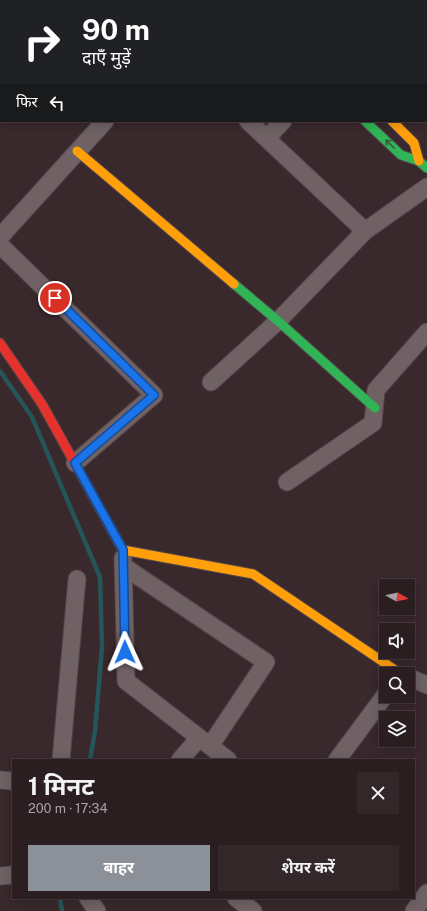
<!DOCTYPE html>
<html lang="hi">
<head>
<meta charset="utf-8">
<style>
	body { margin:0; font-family:"Public Sans","Noto Sans Devanagari",sans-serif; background:#33272a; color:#f1f3f6; height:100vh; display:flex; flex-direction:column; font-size:15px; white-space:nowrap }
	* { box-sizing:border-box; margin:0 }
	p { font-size:13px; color:#a6a2a5 }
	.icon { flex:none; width:22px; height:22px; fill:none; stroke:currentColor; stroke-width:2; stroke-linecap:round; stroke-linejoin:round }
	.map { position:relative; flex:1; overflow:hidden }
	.drawer { position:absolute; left:12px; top:759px; width:403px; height:140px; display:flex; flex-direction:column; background:#2b1e21; border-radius:0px; box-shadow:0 2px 10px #0003,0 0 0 1px #473c3f }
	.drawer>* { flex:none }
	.guide { position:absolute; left:0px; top:0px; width:427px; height:122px; box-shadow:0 2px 10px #0003,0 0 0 1px #473c3f; background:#202124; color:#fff; overflow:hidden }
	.needle { width:26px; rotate:98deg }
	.fabs { position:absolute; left:379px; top:579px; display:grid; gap:8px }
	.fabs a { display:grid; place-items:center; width:36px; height:36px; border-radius:0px; background:#2b1e21; box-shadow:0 2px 10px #0003,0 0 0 1px #473c3f; font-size:20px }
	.pin { position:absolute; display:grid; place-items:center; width:34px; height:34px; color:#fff; margin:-17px; border:2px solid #fff; border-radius:50%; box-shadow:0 1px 4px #0007 }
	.me { position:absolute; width:44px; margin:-22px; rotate:359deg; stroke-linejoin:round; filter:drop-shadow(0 0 3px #0008) }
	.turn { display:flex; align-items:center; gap:14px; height:84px; padding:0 16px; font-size:18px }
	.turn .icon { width:52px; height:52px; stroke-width:2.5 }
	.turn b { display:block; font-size:28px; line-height:34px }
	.then { display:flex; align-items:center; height:38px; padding:0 16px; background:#0003; gap:8px; font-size:15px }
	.round { display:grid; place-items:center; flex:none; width:42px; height:42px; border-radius:0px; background:#33272a }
	.headline { display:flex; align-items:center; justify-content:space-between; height:68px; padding:0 16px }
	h1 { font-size:24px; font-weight:700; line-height:30px }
	.cta { display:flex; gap:8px; margin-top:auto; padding:8px 16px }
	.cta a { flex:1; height:46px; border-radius:0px; background:#8c9099; color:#fff; font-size:16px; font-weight:700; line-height:46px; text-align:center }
	.cta a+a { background:#33272a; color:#f1f3f6 }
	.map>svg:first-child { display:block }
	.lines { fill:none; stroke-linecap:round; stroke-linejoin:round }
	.stream { stroke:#265559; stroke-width:4.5 }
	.building { fill:#4d3f43; stroke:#67585b }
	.street-casing { stroke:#544549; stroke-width:19 }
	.fast-casing { stroke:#544549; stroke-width:11 }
	.slow-casing { stroke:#544549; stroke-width:11 }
	.jam-casing { stroke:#544549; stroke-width:11 }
	.street { stroke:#6f6164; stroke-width:17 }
	.fast { stroke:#30b455; stroke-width:9 }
	.slow { stroke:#ff9f0a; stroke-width:9 }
	.jam { stroke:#e5322d; stroke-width:9 }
	.oneway { stroke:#395c3b }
	.route-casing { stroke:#114b97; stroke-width:10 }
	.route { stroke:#1a73e8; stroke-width:7 }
</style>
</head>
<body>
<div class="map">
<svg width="427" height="911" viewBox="0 0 427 911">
	<rect width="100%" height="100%" fill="#39282c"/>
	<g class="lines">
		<path class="stream" d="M0,371L32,417L100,577L102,647L95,731L90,760
			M60,898L62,911"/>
	</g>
	<path class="building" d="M0,69L1,71V115L0,114Z"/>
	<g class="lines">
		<defs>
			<path id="street" d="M80,0L81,1
				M403,1L404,0
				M248,121L365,231
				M267,138L283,121
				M0,237L105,121
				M0,245L154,395L75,463
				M211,382L278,321L365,231L427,187
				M287,482L373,423L376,390L427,332
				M123,558L126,681L228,760
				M123,566L266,662L210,746
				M408,677L427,685
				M61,760L77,579
				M180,760L199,738
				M337,760L386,694
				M0,780L13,781
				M0,876L13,875
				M88,898L97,911
				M236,898L253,911
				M414,911L427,893"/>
			<path id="fast" d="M267,0L268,1
				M365,121L401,155L419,161L427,168
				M234,284L278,321L375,408"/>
			<path id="slow" d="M392,121L414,143L419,161
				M77,151L234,284
				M119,543L123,550L253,574L401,674"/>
			<path id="jam" d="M237,0L238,1
				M0,343L42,404L119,543"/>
		</defs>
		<use href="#street" class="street-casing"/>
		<use href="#fast" class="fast-casing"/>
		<use href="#slow" class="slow-casing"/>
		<use href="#jam" class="jam-casing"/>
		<use href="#street" class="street"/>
		<use href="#fast" class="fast"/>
		<use href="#slow" class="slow"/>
		<use href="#jam" class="jam"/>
	</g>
	<defs><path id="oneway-shaft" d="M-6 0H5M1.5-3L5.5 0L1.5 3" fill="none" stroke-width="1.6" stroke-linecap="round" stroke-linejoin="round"/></defs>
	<use class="oneway" href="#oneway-shaft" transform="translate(390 144) rotate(-137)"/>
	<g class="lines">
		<defs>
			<path id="route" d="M55,298L154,395L75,463L123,550L125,652"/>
		</defs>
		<use href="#route" class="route-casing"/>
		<use href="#route" class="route"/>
	</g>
</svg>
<div class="fabs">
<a><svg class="needle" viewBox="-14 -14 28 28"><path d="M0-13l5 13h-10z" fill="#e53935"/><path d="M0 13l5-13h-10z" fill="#a6a2a5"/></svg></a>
<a><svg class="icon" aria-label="sound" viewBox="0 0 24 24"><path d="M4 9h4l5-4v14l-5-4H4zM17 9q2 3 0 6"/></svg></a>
<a><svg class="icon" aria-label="search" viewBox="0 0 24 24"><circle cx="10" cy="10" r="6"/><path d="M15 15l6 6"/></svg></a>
<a><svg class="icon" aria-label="layers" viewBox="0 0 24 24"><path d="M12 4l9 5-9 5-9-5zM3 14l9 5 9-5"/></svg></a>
</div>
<div class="pin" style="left:55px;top:298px;background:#d93025"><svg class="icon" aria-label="arrive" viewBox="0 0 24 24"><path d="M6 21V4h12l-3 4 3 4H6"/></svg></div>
<svg class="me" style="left:125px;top:652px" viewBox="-20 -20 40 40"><path d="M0-17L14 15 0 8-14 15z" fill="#1a73e8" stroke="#fff" stroke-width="4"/></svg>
<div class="guide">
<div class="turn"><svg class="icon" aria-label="right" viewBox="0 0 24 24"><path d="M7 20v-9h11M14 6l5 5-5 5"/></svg><div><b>90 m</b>दाएँ मुड़ें</div></div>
<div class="then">फिर<svg class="icon" aria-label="left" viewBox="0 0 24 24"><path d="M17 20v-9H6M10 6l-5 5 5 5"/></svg></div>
</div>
<section class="drawer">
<div class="headline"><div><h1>1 मिनट</h1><p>200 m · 17:34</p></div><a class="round"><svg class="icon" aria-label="close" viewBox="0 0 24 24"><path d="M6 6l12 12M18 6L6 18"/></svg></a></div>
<div class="cta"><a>बाहर</a><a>शेयर करें</a></div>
</section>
</div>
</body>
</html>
